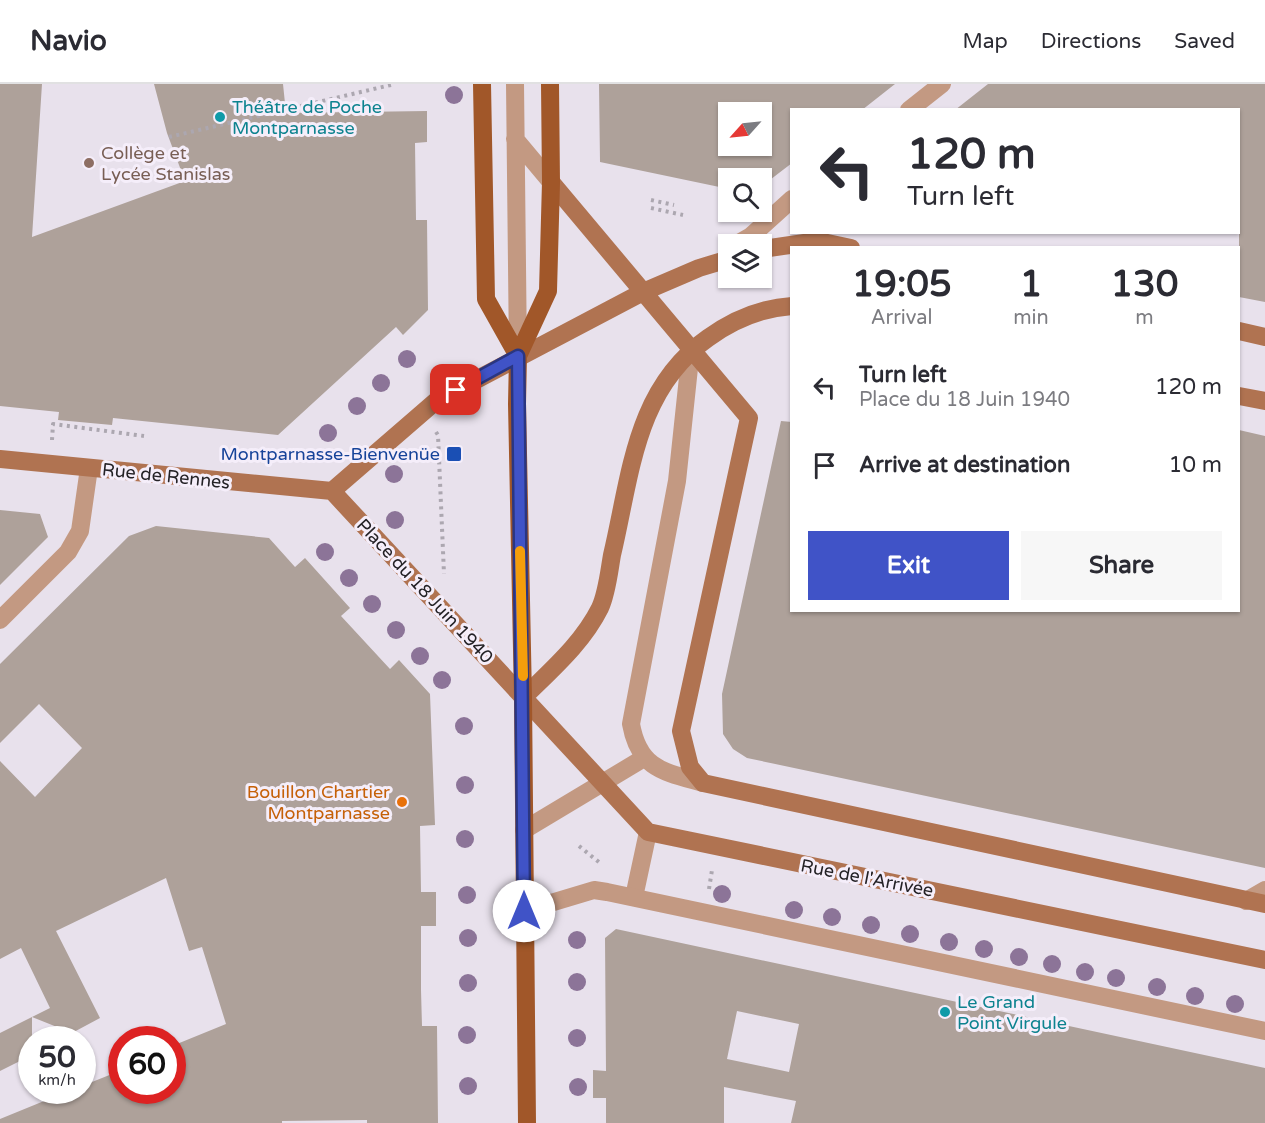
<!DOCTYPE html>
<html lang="en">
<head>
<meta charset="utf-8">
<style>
	body { margin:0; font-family:"Varela Round",sans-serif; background:#f7f7f7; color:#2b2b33; height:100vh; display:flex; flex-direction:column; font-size:22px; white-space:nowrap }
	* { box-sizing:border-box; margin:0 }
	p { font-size:20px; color:#7c7c81 }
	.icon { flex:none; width:33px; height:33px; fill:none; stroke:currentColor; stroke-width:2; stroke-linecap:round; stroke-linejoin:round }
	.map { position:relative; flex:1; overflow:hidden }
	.drawer { position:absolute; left:790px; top:162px; width:450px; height:366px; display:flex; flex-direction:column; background:#fff; border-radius:0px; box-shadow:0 2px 4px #0004 }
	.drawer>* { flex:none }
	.hud { position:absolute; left:790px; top:24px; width:450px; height:126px; border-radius:0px; box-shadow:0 2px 4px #0004; background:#fff; color:#2b2b33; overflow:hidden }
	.needle { width:39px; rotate:243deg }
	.buttons { position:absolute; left:718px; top:18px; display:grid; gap:12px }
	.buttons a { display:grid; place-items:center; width:54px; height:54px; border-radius:0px; background:#fff; box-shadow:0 2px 4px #0004; font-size:30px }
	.speed { position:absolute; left:18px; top:942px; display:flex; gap:12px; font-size:30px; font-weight:700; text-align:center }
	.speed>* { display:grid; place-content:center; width:78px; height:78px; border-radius:50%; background:#fff; box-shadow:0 2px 4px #0004; line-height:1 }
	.speed small { font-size:15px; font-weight:400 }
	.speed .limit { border:9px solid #d22; background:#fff; color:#111 }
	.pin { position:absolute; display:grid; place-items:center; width:51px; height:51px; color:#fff; margin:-26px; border-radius:12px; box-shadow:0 3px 9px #0006 }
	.me { position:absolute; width:66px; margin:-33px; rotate:0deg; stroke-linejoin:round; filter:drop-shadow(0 0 4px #0008) }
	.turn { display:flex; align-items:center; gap:21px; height:126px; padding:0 18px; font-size:27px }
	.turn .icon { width:78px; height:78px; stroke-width:2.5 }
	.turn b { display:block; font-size:42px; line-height:51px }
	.eta { display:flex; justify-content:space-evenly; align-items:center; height:102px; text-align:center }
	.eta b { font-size:36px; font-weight:800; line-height:42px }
	.primary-button { display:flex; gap:12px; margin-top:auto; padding:12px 18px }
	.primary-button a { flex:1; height:69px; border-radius:0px; background:#4053c7; color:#fff; font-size:24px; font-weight:800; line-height:69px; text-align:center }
	.primary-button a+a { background:#f7f7f7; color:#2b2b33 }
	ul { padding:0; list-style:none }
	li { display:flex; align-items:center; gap:18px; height:78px; padding:0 18px }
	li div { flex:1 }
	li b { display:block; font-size:22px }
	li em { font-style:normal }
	header { display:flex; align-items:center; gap:36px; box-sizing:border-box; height:84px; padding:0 30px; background:#fff; border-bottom:2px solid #e1e1e2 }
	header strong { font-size:28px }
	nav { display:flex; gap:33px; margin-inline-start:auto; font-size:21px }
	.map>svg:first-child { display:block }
	.building { fill:#aea19a; fill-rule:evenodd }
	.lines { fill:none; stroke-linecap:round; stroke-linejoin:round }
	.path { stroke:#aca7b0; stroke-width:4; stroke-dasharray:3 4.5; stroke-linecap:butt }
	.lane { stroke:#c39982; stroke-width:18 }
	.street { stroke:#c39982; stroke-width:18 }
	.secondary { stroke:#b07351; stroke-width:18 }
	.primary { stroke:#a15729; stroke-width:18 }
	.tree { fill:#8c7498 }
	.route-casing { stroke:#2a3681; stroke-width:15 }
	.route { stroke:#4053c7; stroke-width:10 }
	.slow { stroke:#f59e0b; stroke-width:10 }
	.culture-dot { fill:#0f9aa8; stroke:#f5eefa; stroke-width:2 }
	.education-dot { fill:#8d6e63; stroke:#f5eefa; stroke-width:2 }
	.transit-dot { fill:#1a4fb4; stroke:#f5eefa; stroke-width:2 }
	.food-dot { fill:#e8710a; stroke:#f5eefa; stroke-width:2 }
	.labels { text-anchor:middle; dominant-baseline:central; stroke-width:6; stroke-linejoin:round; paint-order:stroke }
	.culture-label { font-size:18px; fill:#0d838f; stroke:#f5eefa; text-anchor:start }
	.education-label { font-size:18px; fill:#785e54; stroke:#f5eefa; text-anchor:start }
	.transit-label { font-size:18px; fill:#164399; stroke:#f5eefa; text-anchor:end }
	.street-label { font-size:18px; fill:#242226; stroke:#f5eefa }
	.food-label { font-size:18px; fill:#c56008; stroke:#f5eefa; text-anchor:end }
</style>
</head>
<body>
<header>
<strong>Navio</strong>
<nav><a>Map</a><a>Directions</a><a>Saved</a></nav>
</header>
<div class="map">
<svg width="1265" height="1039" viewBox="0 0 1265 1039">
	<rect width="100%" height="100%" fill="#e8e1ec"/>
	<path class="building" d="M0,0H42L32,153L185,97L167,49L154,0H283L286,29L427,27V58L415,59L416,136H427L428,226L403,251L396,243L278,351L113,334L112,341L58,336L59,328L0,322Z
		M599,0H895L862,26H792V79L762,102V94H729V105L600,78ZM729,28H762V62H729Z
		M988,0H1265V218L1239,213V26H955Z
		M781,337L792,338V526H1239V346L1265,352V784L747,674L733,665L723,650L722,610Z
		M0,426L40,430L48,453L0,501Z
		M156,442L269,454L295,483L305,474L350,524L341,532L390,585L399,576L430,610L435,741L420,742L421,808H436V842H421V906L422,942H437L438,1039H367V1036L282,1037V1039H0V1035L71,1006H82V1002L122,986V1006H172V962L226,940L202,863L189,867L166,794L56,847L100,934L72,949L32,933L50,924L21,864L0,875V677L35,713L82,664L39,620L0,659V580L129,452Z
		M616,845L1265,984V1039H791L796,1017L724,1003V1039H606V1014H593V986L606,987L605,854ZM737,927L799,940L789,988L727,975Z
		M32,933V971L0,987V949Z"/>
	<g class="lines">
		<path class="path" d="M169,53L395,0
			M651,116L674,121
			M651,124L683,131
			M436,348L438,351L444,490
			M52,356L53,340L144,352
			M579,762L600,779
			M709,805L712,786"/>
		<path class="lane" d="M515,0L518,272
			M515,55L551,98
			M691,265L677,397L631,640C639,685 664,688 703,699
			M524,746L644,674
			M634,813L648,748
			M1246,817L1265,806"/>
		<path class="street" d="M909,26L942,0
			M737,160L751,152L792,115
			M0,536L68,468L80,447L89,384
			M524,827L594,806L607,808L1265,947"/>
		<path class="secondary" d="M551,98L749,334L681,647L690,683L703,699L1265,820
			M762,165L818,157L851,164
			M1239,247L1265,253
			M1239,312L1265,317
			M0,375L332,407
			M332,407L648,748L1265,876
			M332,407L436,317L643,208L699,184L729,175
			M523,614C551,586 582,560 600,524C607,509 609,488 612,471C631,391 635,305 708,254C733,236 762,224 792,222"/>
		<path class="primary" d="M482,0L486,215L518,272
			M527,1039L523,614L517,320L518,272L548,207L551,98L550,0"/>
	</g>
	<g class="tree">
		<circle cx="454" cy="11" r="9"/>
		<circle cx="407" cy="275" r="9"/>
		<circle cx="381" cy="299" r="9"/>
		<circle cx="357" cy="322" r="9"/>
		<circle cx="328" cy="349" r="9"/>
		<circle cx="394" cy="390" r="9"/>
		<circle cx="395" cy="436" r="9"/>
		<circle cx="325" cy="468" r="9"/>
		<circle cx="349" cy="494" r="9"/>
		<circle cx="372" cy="520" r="9"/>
		<circle cx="396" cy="546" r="9"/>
		<circle cx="420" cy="572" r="9"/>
		<circle cx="442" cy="596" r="9"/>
		<circle cx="464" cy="642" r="9"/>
		<circle cx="465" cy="701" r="9"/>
		<circle cx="465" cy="755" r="9"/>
		<circle cx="722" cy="810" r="9"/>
		<circle cx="467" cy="811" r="9"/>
		<circle cx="794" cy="826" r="9"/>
		<circle cx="832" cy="833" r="9"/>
		<circle cx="871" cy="841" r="9"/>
		<circle cx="910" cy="850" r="9"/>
		<circle cx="468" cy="854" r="9"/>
		<circle cx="577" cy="856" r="9"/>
		<circle cx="949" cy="858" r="9"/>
		<circle cx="984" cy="865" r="9"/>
		<circle cx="1019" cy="873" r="9"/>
		<circle cx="1052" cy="880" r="9"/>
		<circle cx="1085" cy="888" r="9"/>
		<circle cx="1116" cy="894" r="9"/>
		<circle cx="577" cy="898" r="9"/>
		<circle cx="468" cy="899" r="9"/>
		<circle cx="1157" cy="903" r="9"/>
		<circle cx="1195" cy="912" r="9"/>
		<circle cx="1235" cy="920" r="9"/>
		<circle cx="467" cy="951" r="9"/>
		<circle cx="577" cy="954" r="9"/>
		<circle cx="468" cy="1002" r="9"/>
		<circle cx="578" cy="1003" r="9"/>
	</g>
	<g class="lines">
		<defs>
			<path id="route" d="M456,306L518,272L524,827"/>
		</defs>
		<use href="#route" class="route-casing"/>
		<use href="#route" class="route"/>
		<path class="slow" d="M520,467L523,592"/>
	</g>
	<g class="culture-dot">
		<circle cx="220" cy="33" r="6"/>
		<circle cx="945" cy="928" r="6"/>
	</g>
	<circle class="education-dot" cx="89" cy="79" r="6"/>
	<rect class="transit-dot" x="446" y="362" width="16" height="16" rx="3"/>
	<circle class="food-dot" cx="402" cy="718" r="6"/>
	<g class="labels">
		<g class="culture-label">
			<text x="232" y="23">Théâtre de Poche<tspan x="232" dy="21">Montparnasse</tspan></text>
			<text x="957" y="918">Le Grand<tspan x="957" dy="21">Point Virgule</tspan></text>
		</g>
		<g class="education-label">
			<text x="101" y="69">Collège et<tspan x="101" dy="21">Lycée Stanislas</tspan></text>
		</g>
		<g class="transit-label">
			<text x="440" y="370">Montparnasse-Bienvenüe</text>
		</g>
		<g class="street-label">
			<text transform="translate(166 392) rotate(6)">Rue de Rennes</text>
			<text transform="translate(425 507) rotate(47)">Place du 18 Juin 1940</text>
			<text transform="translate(867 794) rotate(11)">Rue de l'Arrivée</text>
		</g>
		<g class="food-label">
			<text x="390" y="708">Bouillon Chartier<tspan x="390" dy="21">Montparnasse</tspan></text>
		</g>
	</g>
</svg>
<div class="buttons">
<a><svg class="needle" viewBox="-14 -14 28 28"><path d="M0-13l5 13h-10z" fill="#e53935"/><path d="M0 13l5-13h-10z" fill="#7c7c81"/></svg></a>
<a><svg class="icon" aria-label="search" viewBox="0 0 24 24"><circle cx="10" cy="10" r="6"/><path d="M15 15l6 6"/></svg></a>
<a><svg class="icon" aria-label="layers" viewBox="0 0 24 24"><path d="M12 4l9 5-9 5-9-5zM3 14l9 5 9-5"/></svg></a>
</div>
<div class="speed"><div>50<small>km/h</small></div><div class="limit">60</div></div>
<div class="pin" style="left:456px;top:306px;background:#d93025"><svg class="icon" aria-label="arrive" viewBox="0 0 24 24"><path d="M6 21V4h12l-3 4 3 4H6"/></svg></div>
<svg class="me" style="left:524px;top:827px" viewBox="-20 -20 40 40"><circle r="19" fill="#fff"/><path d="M0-13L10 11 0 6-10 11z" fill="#4053c7"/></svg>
<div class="hud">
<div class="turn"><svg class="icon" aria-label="left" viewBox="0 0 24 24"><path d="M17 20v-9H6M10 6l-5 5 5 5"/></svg><div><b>120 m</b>Turn left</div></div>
</div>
<section class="drawer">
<div class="eta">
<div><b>19:05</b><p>Arrival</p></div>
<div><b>1</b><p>min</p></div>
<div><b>130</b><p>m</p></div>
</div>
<ul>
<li><svg class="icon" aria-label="left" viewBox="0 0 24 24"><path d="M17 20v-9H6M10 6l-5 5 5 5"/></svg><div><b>Turn left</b><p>Place du 18 Juin 1940</p></div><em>120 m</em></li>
<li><svg class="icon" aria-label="arrive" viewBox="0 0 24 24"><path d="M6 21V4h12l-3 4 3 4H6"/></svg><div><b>Arrive at destination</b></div><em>10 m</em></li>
</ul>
<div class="primary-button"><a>Exit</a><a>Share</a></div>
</section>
</div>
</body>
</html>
